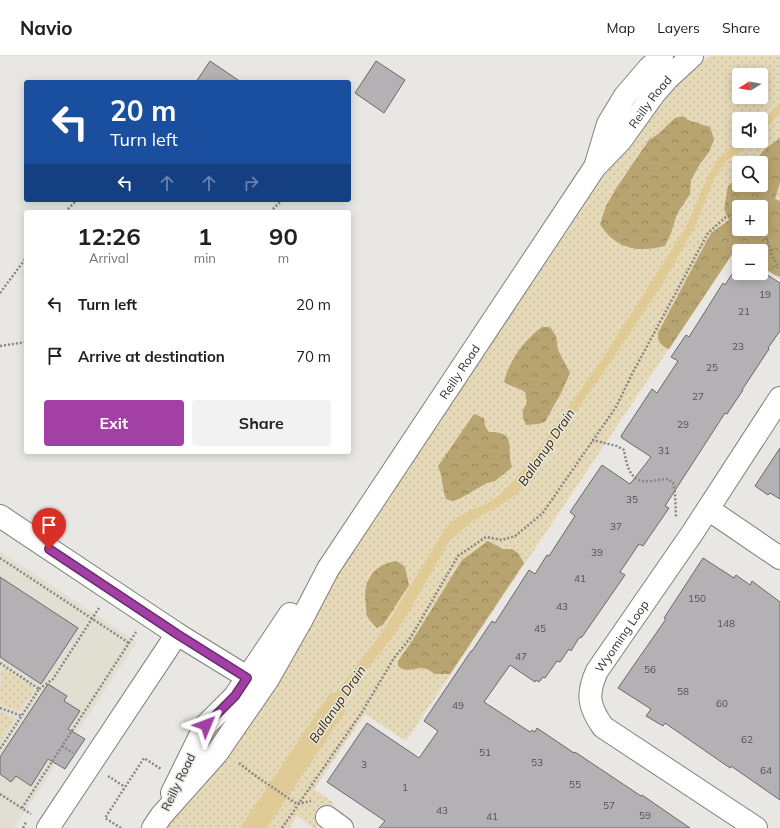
<!DOCTYPE html>
<html lang="en">
<head>
<meta charset="utf-8">
<style>
	body { margin:0; font-family:Mulish,sans-serif; background:#f2f2f2; color:#202124; height:100vh; display:flex; flex-direction:column; font-size:15px; white-space:nowrap }
	* { box-sizing:border-box; margin:0 }
	p { font-size:13px; color:#757577 }
	.icon { flex:none; width:22px; height:22px; fill:none; stroke:currentColor; stroke-width:2; stroke-linecap:round; stroke-linejoin:round }
	.map { position:relative; flex:1; overflow:hidden }
	.drawer { position:absolute; left:24px; top:154px; width:327px; height:244px; display:flex; flex-direction:column; background:#fff; border-radius:4px; box-shadow:0 2px 10px #0003 }
	.drawer>* { flex:none }
	.hud { position:absolute; left:24px; top:24px; width:327px; height:122px; border-radius:4px; box-shadow:0 2px 10px #0003; background:#1a4fa0; color:#fff; overflow:hidden }
	.needle { width:26px; rotate:259deg }
	.fabs { position:absolute; left:732px; top:12px; display:grid; gap:8px }
	.fabs a { display:grid; place-items:center; width:36px; height:36px; border-radius:4px; background:#fff; box-shadow:0 2px 10px #0003; font-size:20px }
	.pin { position:absolute; display:grid; place-items:center; width:34px; height:34px; color:#fff; margin:-41px -17px; border-radius:50% 50% 50% 0; rotate:-45deg; box-shadow:0 0 4px #0007 }
	.pin .icon { rotate:45deg }
	.me { position:absolute; width:44px; margin:-22px; rotate:46deg; stroke-linejoin:round; filter:drop-shadow(0 0 3px #0008) }
	.turn { display:flex; align-items:center; gap:14px; height:84px; padding:0 20px; font-size:18px }
	.turn .icon { width:52px; height:52px; stroke-width:2.5 }
	.turn b { display:block; font-size:28px; line-height:34px }
	.lanes { display:flex; align-items:center; height:38px; padding:0 20px; background:#0003; justify-content:center; gap:20px; direction:ltr }
	.lanes .off { opacity:.35 }
	.eta { display:flex; justify-content:space-evenly; align-items:center; height:68px; text-align:center }
	.eta b { font-size:24px; font-weight:700; line-height:28px }
	.cta { display:flex; gap:8px; margin-top:auto; padding:8px 20px }
	.cta a { flex:1; height:46px; border-radius:4px; background:#a240a6; color:#fff; font-size:16px; font-weight:700; line-height:46px; text-align:center }
	.cta a+a { background:#f2f2f2; color:#202124 }
	ul { padding:0; list-style:none }
	li { display:flex; align-items:center; gap:12px; height:52px; padding:0 20px }
	li div { flex:1 }
	li b { display:block; font-size:15px }
	li em { font-style:normal }
	header { display:flex; align-items:center; gap:24px; box-sizing:border-box; height:56px; padding:0 20px; background:#fff; border-bottom:1px solid #e0e0e0 }
	header strong { font-size:19px }
	nav { display:flex; gap:22px; margin-inline-start:auto; font-size:14px }
	.map>svg:first-child { display:block }
	.built { fill:#e1ded2 }
	.green { fill:url(#green-dots); fill-rule:evenodd }
	.forest { fill:url(#forest-crowns); fill-rule:evenodd }
	.water { fill:#e0cb96 }
	.building { fill:#b4b1b4; stroke:#6b686b }
	.lines { fill:none; stroke-linecap:round; stroke-linejoin:round }
	.minor-casing { stroke:#81807b; stroke-width:24 }
	.path { stroke:#898785; stroke-width:2.5; stroke-dasharray:2 2; stroke-linecap:butt }
	.minor { stroke:#fff; stroke-width:22 }
	.route-casing { stroke:#692a6c; stroke-width:10 }
	.route { stroke:#a240a6; stroke-width:7 }
	.labels { text-anchor:middle; dominant-baseline:central; stroke-width:3; stroke-linejoin:round; paint-order:stroke }
	.number-label { font-size:10px; fill:#545252 }
	.street-label { font-size:12px; fill:#343331; stroke:#e9e7e3 }
	.water-label { font-size:13px; font-style:italic; fill:#392a00; stroke:#e9e7e3 }
</style>
</head>
<body>
<header>
<strong>Navio</strong>
<nav><a>Map</a><a>Layers</a><a>Share</a></nav>
</header>
<div class="map">
<svg width="780" height="772" viewBox="0 0 780 772">
	<defs>
		<pattern id="green-dots" width="8" height="8" patternUnits="userSpaceOnUse"><rect width="8" height="8" fill="#e6d9b8"/><path d="M2 2h.1M6 6h.1" fill="none" stroke="#c6bb9f" stroke-width="1.8" stroke-linecap="round"/></pattern>
		<pattern id="forest-crowns" width="20" height="18" patternUnits="userSpaceOnUse"><rect width="20" height="18" fill="#b8a470"/><path d="M2 6a3 3 0 1 1 6 0M12 15a3 3 0 1 1 6 0" fill="none" stroke="#96865d"/></pattern>
	</defs>
	<rect width="100%" height="100%" fill="#e9e7e3"/>
	<path class="built" d="M0,495L137,586L14,772H0Z"/>
	<path class="green" d="M710,0H780V223L761,211V195H739V196L735,194L406,685L365,658L314,733L334,747L316,772H313L297,760L289,772H166L617,101L660,41L680,23ZM739,19H761V41H739ZM739,63H761V85H739ZM739,107H761V129H739ZM739,151H761V173H739Z
		M6,613L33,631V636L19,655L0,648V629L2,626C1,621 0,619 2,614Z
		M0,656L12,661L14,664L0,686Z"/>
	<path class="forest" d="M683,60L688,64L710,71L714,83L709,96L700,108L691,124L690,138L677,158L671,177L665,190C638,197 615,193 600,168L606,150L617,131L649,84L658,78L675,62Z
		M780,82V127L775,143L780,145V221L775,219L761,210V195H739V196L735,194L669,293C660,289 658,286 658,277L711,177L729,164L724,153L728,130L739,119V129H761V107H753L765,93ZM739,151H761V173H739Z
		M542,271H550L556,280L558,294L570,317L562,335L545,366L538,368L526,369C522,360 521,355 527,347L525,336C518,331 511,331 504,326C509,305 524,284 542,271Z
		M474,358L484,362L485,370L489,376C518,375 506,394 512,411L495,425L487,427L459,443L452,445L446,443C442,432 443,421 438,410Z
		M488,485L503,493H512L518,497L524,507L450,618H435L427,613L421,612L408,614L402,613L398,610V605L412,585L462,504Z
		M397,505L405,511L409,529L383,569L377,572C374,569 369,564 367,560C366,557 366,553 366,550C362,527 372,508 397,505Z"/>
	<path class="water" d="M780,46V58L761,76V66Z
		M739,85H751L739,96L727,104L718,117L712,128L696,168L665,224L601,320L544,400L531,420L518,437L502,448L474,464L450,484L407,559L391,583L364,617L360,627L352,633L345,644V656L267,772H240L331,636L336,637L383,575L445,473L455,463L469,455L485,449L498,440L516,422L534,400L603,302L686,171L709,118L719,102Z"/>
	<path class="building" d="M210,5L241,26H196Z
		M376,5L405,24L384,57L355,37Z
		M739,207V217H761V215L780,227V275L768,292L769,293L742,334H743L727,358L725,357L665,450L669,452L643,490L639,488L620,516L625,519L582,581L579,582L571,595L569,593L560,606L557,605L545,622L543,621L539,626L536,624L535,626L510,609L484,646L530,676L532,674L535,676L537,672L574,697L575,696L641,740L642,739L690,772H379L385,765L327,726L367,667L419,702L438,675L424,665L471,595H472L492,565L495,567L529,514L535,518L547,499L549,500L575,460L570,456L602,409L630,428L651,401L622,382L621,380L652,333L657,337L678,305L671,301L686,279L689,281L723,227L725,229Z
		M780,392V443L770,437L768,439L755,430Z
		M703,502L734,522L736,519L750,529L752,525L780,546V744L731,710L730,712L665,667L663,670L646,660L651,653L618,632L666,563L664,562Z
		M0,521L78,572L41,628L0,601Z
		M48,628L67,640L64,645L80,655L68,673L85,683L65,713L48,703L31,730L16,720L11,726L0,718V701Z"/>
	<g class="lines">
		<defs>
			<g id="minor">
				<path d="M596,108L608,68L625,40L649,12L662,0"/>
				<path d="M708,453L780,502"/>
				<path d="M0,460L177,578"/>
				<path d="M172,737L203,674L206,669L235,640L290,558"/>
				<path d="M327,761L342,772"/>
				<path d="M48,772L177,578L247,621"/>
				<path id="s1" d="M153,772L161,760L217,697L268,623L302,563L328,513L595,111L621,84L654,38L667,23L692,0"/>
				<path id="s2" d="M756,772L603,671C589,651 586,639 597,615L693,476L780,342"/>
			</g>
		</defs>
		<use href="#minor" class="minor-casing"/>
		<path class="path" d="M65,156L77,144
			M270,156L282,144
			M761,171C770,183 768,200 780,211
			M0,237L26,202
			M0,290L26,286
			M592,384L617,390L624,394C627,411 630,428 652,425C658,424 663,423 668,423L673,427L675,437L676,461
			M0,502L129,587
			M0,607L39,633L0,693
			M39,633L53,623L99,552
			M0,652L22,660
			M62,690L73,697
			M239,707L253,718L297,748L311,745
			M108,720L125,731
			M0,738L31,758
			M22,752L136,576
			M23,772L26,766
			M121,772L105,762L144,702L161,713
			M282,772L362,656L394,602L411,581L458,500L486,481L502,484L515,480L542,458L616,351L632,318L708,177L727,160L739,158"/>
		<use href="#minor" class="minor"/>
	</g>
	<g class="lines">
		<defs>
			<path id="route" d="M49,493L177,578L247,622L235,640L206,669"/>
		</defs>
		<use href="#route" class="route-casing"/>
		<use href="#route" class="route"/>
	</g>
	<g class="labels">
		<g class="number-label">
			<text x="765" y="238">19</text>
			<text x="744" y="255">21</text>
			<text x="738" y="290">23</text>
			<text x="712" y="311">25</text>
			<text x="698" y="340">27</text>
			<text x="683" y="368">29</text>
			<text x="664" y="394">31</text>
			<text x="632" y="443">35</text>
			<text x="616" y="470">37</text>
			<text x="597" y="496">39</text>
			<text x="580" y="522">41</text>
			<text x="697" y="542">150</text>
			<text x="562" y="550">43</text>
			<text x="726" y="567">148</text>
			<text x="540" y="572">45</text>
			<text x="521" y="600">47</text>
			<text x="650" y="613">56</text>
			<text x="683" y="635">58</text>
			<text x="722" y="647">60</text>
			<text x="458" y="649">49</text>
			<text x="747" y="683">62</text>
			<text x="485" y="696">51</text>
			<text x="537" y="706">53</text>
			<text x="364" y="708">3</text>
			<text x="766" y="714">64</text>
			<text x="575" y="728">55</text>
			<text x="405" y="731">1</text>
			<text x="609" y="749">57</text>
			<text x="442" y="754">43</text>
			<text x="645" y="759">59</text>
			<text x="492" y="760">41</text>
		</g>
		<g class="street-label">
			<text stroke="none"><textPath href="#s1" startOffset="882">Reilly Road</textPath></text>
			<text stroke="none"><textPath href="#s1" startOffset="551">Reilly Road</textPath></text>
			<text stroke="none"><textPath href="#s2" startOffset="286">Wyoming Loop</textPath></text>
			<text transform="translate(178 726) rotate(-64)">Reilly Road</text>
		</g>
		<g class="water-label">
			<text transform="translate(546 391) rotate(-56)">Ballanup Drain</text>
			<text transform="translate(337 648) rotate(-56)">Ballanup Drain</text>
		</g>
	</g>
</svg>
<div class="fabs">
<a><svg class="needle" viewBox="-14 -14 28 28"><path d="M0-13l5 13h-10z" fill="#e53935"/><path d="M0 13l5-13h-10z" fill="#757577"/></svg></a>
<a><svg class="icon" aria-label="sound" viewBox="0 0 24 24"><path d="M4 9h4l5-4v14l-5-4H4zM17 9q2 3 0 6"/></svg></a>
<a><svg class="icon" aria-label="search" viewBox="0 0 24 24"><circle cx="10" cy="10" r="6"/><path d="M15 15l6 6"/></svg></a>
<a>+</a>
<a>−</a>
</div>
<div class="pin" style="left:49px;top:493px;background:#d93025"><svg class="icon" aria-label="arrive" viewBox="0 0 24 24"><path d="M6 21V4h12l-3 4 3 4H6"/></svg></div>
<svg class="me" style="left:206px;top:669px" viewBox="-20 -20 40 40"><path d="M0-17L14 15 0 8-14 15z" fill="#a240a6" stroke="#fff" stroke-width="4"/></svg>
<div class="hud">
<div class="turn"><svg class="icon" aria-label="left" viewBox="0 0 24 24"><path d="M17 20v-9H6M10 6l-5 5 5 5"/></svg><div><b>20 m</b>Turn left</div></div>
<div class="lanes"><svg class="icon" aria-label="left" viewBox="0 0 24 24"><path d="M17 20v-9H6M10 6l-5 5 5 5"/></svg><svg class="icon off" aria-label="ahead" viewBox="0 0 24 24"><path d="M12 20V5M6 11l6-6 6 6"/></svg><svg class="icon off" aria-label="ahead" viewBox="0 0 24 24"><path d="M12 20V5M6 11l6-6 6 6"/></svg><svg class="icon off" aria-label="right" viewBox="0 0 24 24"><path d="M7 20v-9h11M14 6l5 5-5 5"/></svg></div>
</div>
<section class="drawer">
<div class="eta">
<div><b>12:26</b><p>Arrival</p></div>
<div><b>1</b><p>min</p></div>
<div><b>90</b><p>m</p></div>
</div>
<ul>
<li><svg class="icon" aria-label="left" viewBox="0 0 24 24"><path d="M17 20v-9H6M10 6l-5 5 5 5"/></svg><div><b>Turn left</b></div><em>20 m</em></li>
<li><svg class="icon" aria-label="arrive" viewBox="0 0 24 24"><path d="M6 21V4h12l-3 4 3 4H6"/></svg><div><b>Arrive at destination</b></div><em>70 m</em></li>
</ul>
<div class="cta"><a>Exit</a><a>Share</a></div>
</section>
</div>
</body>
</html>
